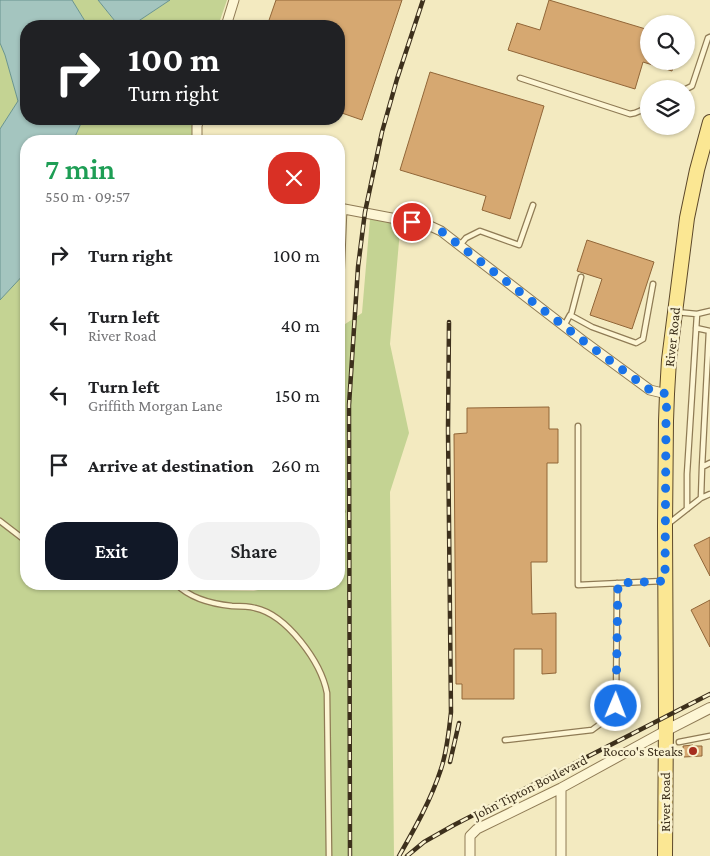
<!DOCTYPE html>
<html lang="en">
<head>
<meta charset="utf-8">
<style>
	body { margin:0; font-family:"Crimson Pro",serif; background:#f2f2f2; color:#202124; height:100vh; display:flex; flex-direction:column; font-size:19px; white-space:nowrap }
	* { box-sizing:border-box; margin:0 }
	p { font-size:16px; color:#757577 }
	.icon { flex:none; width:28px; height:28px; fill:none; stroke:currentColor; stroke-width:2; stroke-linecap:round; stroke-linejoin:round }
	.map { position:relative; flex:1; overflow:hidden }
	.side { position:absolute; left:20px; top:135px; width:325px; height:455px; display:flex; flex-direction:column; background:#fff; border-radius:20px; box-shadow:0 1px 4px #0004 }
	.side>* { flex:none }
	.guide { position:absolute; left:20px; top:20px; width:325px; height:105px; border-radius:20px; box-shadow:0 1px 4px #0004; background:#202124; color:#fff; overflow:hidden }
	.buttons { position:absolute; left:640px; top:15px; display:grid; gap:10px }
	.buttons a { display:grid; place-items:center; width:55px; height:55px; border-radius:50%; background:#fff; box-shadow:0 1px 4px #0004; font-size:25px }
	.pin { position:absolute; display:grid; place-items:center; width:42px; height:42px; color:#fff; margin:-21px; border:2px solid #fff; border-radius:50%; box-shadow:0 1px 5px #0007 }
	.me { position:absolute; width:55px; margin:-28px; rotate:1deg; stroke-linejoin:round; filter:drop-shadow(0 0 4px #0008) }
	.turn { display:flex; align-items:center; gap:18px; height:105px; padding:0 25px; font-size:22px }
	.turn .icon { width:65px; height:65px; stroke-width:2.5 }
	.turn b { display:block; font-size:35px; line-height:42px }
	.round { display:grid; place-items:center; flex:none; width:52px; height:52px; border-radius:20px; background:#f2f2f2 }
	.headline { display:flex; align-items:center; justify-content:space-between; height:85px; padding:0 25px }
	h1 { font-size:30px; font-weight:600; line-height:38px; color:#1e9e55 }
	.button { display:flex; gap:10px; margin-top:auto; padding:10px 25px }
	.button a { flex:1; height:58px; border-radius:20px; background:#111827; color:#fff; font-size:20px; font-weight:600; line-height:58px; text-align:center }
	.button a+a { background:#f2f2f2; color:#202124 }
	ul { padding:0; list-style:none }
	li { display:flex; align-items:center; gap:15px; height:70px; padding:0 25px }
	li div { flex:1 }
	li b { display:block; font-size:19px }
	li em { font-style:normal }
	.map>svg:first-child { display:block }
	.green { fill:#c4d393 }
	.water { fill:#a4c5bf; stroke:#69948f }
	.building { fill:#d6a871; stroke:#916638 }
	.lines { fill:none; stroke-linecap:round; stroke-linejoin:round }
	.service-casing { stroke:#8f7b55; stroke-width:7 }
	.minor-casing { stroke:#8f7b55; stroke-width:11 }
	.tertiary-casing { stroke:#8f7b55; stroke-width:12 }
	.primary-casing { stroke:#5c482a; stroke-width:16 }
	.service { stroke:#fdf6d5; stroke-width:4.5 }
	.minor { stroke:#fdf6d5; stroke-width:9 }
	.tertiary { stroke:#fdf6d5; stroke-width:10 }
	.primary { stroke:#fbe793; stroke-width:14 }
	.rail-casing { stroke:#3d301c; stroke-width:4.5 }
	.rail { stroke:#faf3d1; stroke-width:2.5; stroke-dasharray:8; stroke-linecap:butt }
	.route { stroke:#1a73e8; stroke-width:9; stroke-dasharray:0 16.2 }
	.poi-dot { fill:#a62d1e; stroke:#faf3d1; stroke-width:2 }
	.labels { text-anchor:middle; dominant-baseline:central; stroke-width:5; stroke-linejoin:round; paint-order:stroke }
	.street-label { font-size:14px; fill:#3d301c; stroke:#faf3d1 }
	.poi-label { font-size:14px; fill:#3d301c; stroke:#faf3d1; text-anchor:end }
</style>
</head>
<body>
<div class="map">
<svg width="710" height="856" viewBox="0 0 710 856">
	<rect width="100%" height="100%" fill="#f3eac0"/>
	<path class="green" d="M72,0H98L119,26H88Z
		M170,0H227L218,26H131Z
		M0,43L5,55L18,101L0,129Z
		M83,119H194L192,141H73Z
		M372,213L401,219L390,344L409,433L390,492L394,856H0V300L26,272V584H179L187,590L254,591L282,584H339V328L362,313L370,219Z"/>
	<path class="water" d="M0,0H72L88,26H26V119H83L73,141H26V272L0,300V129L18,101L5,55L0,43Z
		M98,0H170L131,26H119Z"/>
	<path class="building" d="M276,0H402L362,120L339,112V26H267Z
		M549,0L649,30V61H675L672,71L643,62L635,89L508,50L517,23L540,30Z
		M430,72L544,106L510,219L482,210L486,196L400,170Z
		M587,240L654,262L632,329L590,315L602,279L577,271Z
		M549,407V429H558V463H547V562H531L532,614L556,613V673L542,674V649H514V699H462V684H456L454,434L467,433V408Z
		M710,537V576L694,545Z
		M710,600V647L691,610Z
		M693,745V746H702V756L684,757L683,746Z"/>
	<g class="lines">
		<defs>
			<path id="service" d="M520,78L630,114L635,113L649,107
				M686,89L692,86L708,38L710,37
				M460,245L466,238L480,231L519,245L533,205
				M676,312L697,314L687,474V509
				M697,314L710,311
				M571,315L581,277
				M564,326L570,315L592,327L636,343L643,339L653,284
				M696,328L710,331
				M578,426V585L663,581
				M702,467L709,331
				M701,498L702,467L710,463
				M0,521L26,541
				M668,524L701,498L710,494
				M176,584C190,598 212,604 232,606C240,606 248,606 255,608C287,615 321,662 327,693L329,856
				M505,740L592,730L611,716L616,706L617,583
				M679,742L710,736"/>
			<path id="minor" d="M226,26L234,0
				M197,141V126L199,119
				M339,208L428,225L441,231L586,343L650,390L667,394
				M339,282L342,208
				M561,788V856
				M470,856V836L477,829L561,788L665,731"/>
			<path id="tertiary" d="M665,731L710,708"/>
			<path id="primary" d="M665,856L666,717L665,527L666,421L667,394L669,360L687,218L697,170L710,122"/>
		</defs>
		<use href="#service" class="service-casing"/>
		<use href="#minor" class="minor-casing"/>
		<use href="#tertiary" class="tertiary-casing"/>
		<use href="#primary" class="primary-casing"/>
		<use href="#service" class="service"/>
		<use href="#minor" class="minor"/>
		<use href="#tertiary" class="tertiary"/>
		<use href="#primary" class="primary"/>
		<defs>
			<path id="rail" d="M339,464L343,512
				M450,762L459,723
				M350,856L349,405L358,267L365,212L382,132L397,79L423,0
				M399,856C415,828 431,800 441,769C447,751 449,731 451,712L448,430L449,322
				M407,856L424,842L454,825L710,694"/>
		</defs>
		<use href="#rail" class="rail-casing"/>
		<use href="#rail" class="rail"/>
	</g>
	<g class="lines">
		<path class="route" d="M412,222L428,225L441,231L586,343L650,390L667,394L666,421L665,581L618,583L616,706"/>
	</g>
	<circle class="poi-dot" cx="693" cy="751" r="5"/>
	<g class="labels">
		<g class="street-label">
			<text transform="translate(672 337) rotate(-84)">River Road</text>
			<text transform="translate(530 787) rotate(-27)">John Tipton Boulevard</text>
			<text transform="translate(665 802) rotate(-90)">River Road</text>
		</g>
		<g class="poi-label">
			<text x="683" y="751">Rocco's Steaks</text>
		</g>
	</g>
</svg>
<div class="buttons">
<a><svg class="icon" aria-label="search" viewBox="0 0 24 24"><circle cx="10" cy="10" r="6"/><path d="M15 15l6 6"/></svg></a>
<a><svg class="icon" aria-label="layers" viewBox="0 0 24 24"><path d="M12 4l9 5-9 5-9-5zM3 14l9 5 9-5"/></svg></a>
</div>
<div class="pin" style="left:412px;top:222px;background:#d93025"><svg class="icon" aria-label="arrive" viewBox="0 0 24 24"><path d="M6 21V4h12l-3 4 3 4H6"/></svg></div>
<svg class="me" style="left:616px;top:706px" viewBox="-20 -20 40 40"><circle r="17" fill="#1a73e8" stroke="#fff" stroke-width="3"/><path d="M0-11L8 9 0 5-8 9z" fill="#fff"/></svg>
<div class="guide">
<div class="turn"><svg class="icon" aria-label="right" viewBox="0 0 24 24"><path d="M7 20v-9h11M14 6l5 5-5 5"/></svg><div><b>100 m</b>Turn right</div></div>
</div>
<section class="side">
<div class="headline"><div><h1>7 min</h1><p>550 m · 09:57</p></div><a class="round" style="background:#d93025;color:#fff"><svg class="icon" aria-label="close" viewBox="0 0 24 24"><path d="M6 6l12 12M18 6L6 18"/></svg></a></div>
<ul>
<li><svg class="icon" aria-label="right" viewBox="0 0 24 24"><path d="M7 20v-9h11M14 6l5 5-5 5"/></svg><div><b>Turn right</b></div><em>100 m</em></li>
<li><svg class="icon" aria-label="left" viewBox="0 0 24 24"><path d="M17 20v-9H6M10 6l-5 5 5 5"/></svg><div><b>Turn left</b><p>River Road</p></div><em>40 m</em></li>
<li><svg class="icon" aria-label="left" viewBox="0 0 24 24"><path d="M17 20v-9H6M10 6l-5 5 5 5"/></svg><div><b>Turn left</b><p>Griffith Morgan Lane</p></div><em>150 m</em></li>
<li><svg class="icon" aria-label="arrive" viewBox="0 0 24 24"><path d="M6 21V4h12l-3 4 3 4H6"/></svg><div><b>Arrive at destination</b></div><em>260 m</em></li>
</ul>
<div class="button"><a>Exit</a><a>Share</a></div>
</section>
</div>
</body>
</html>
